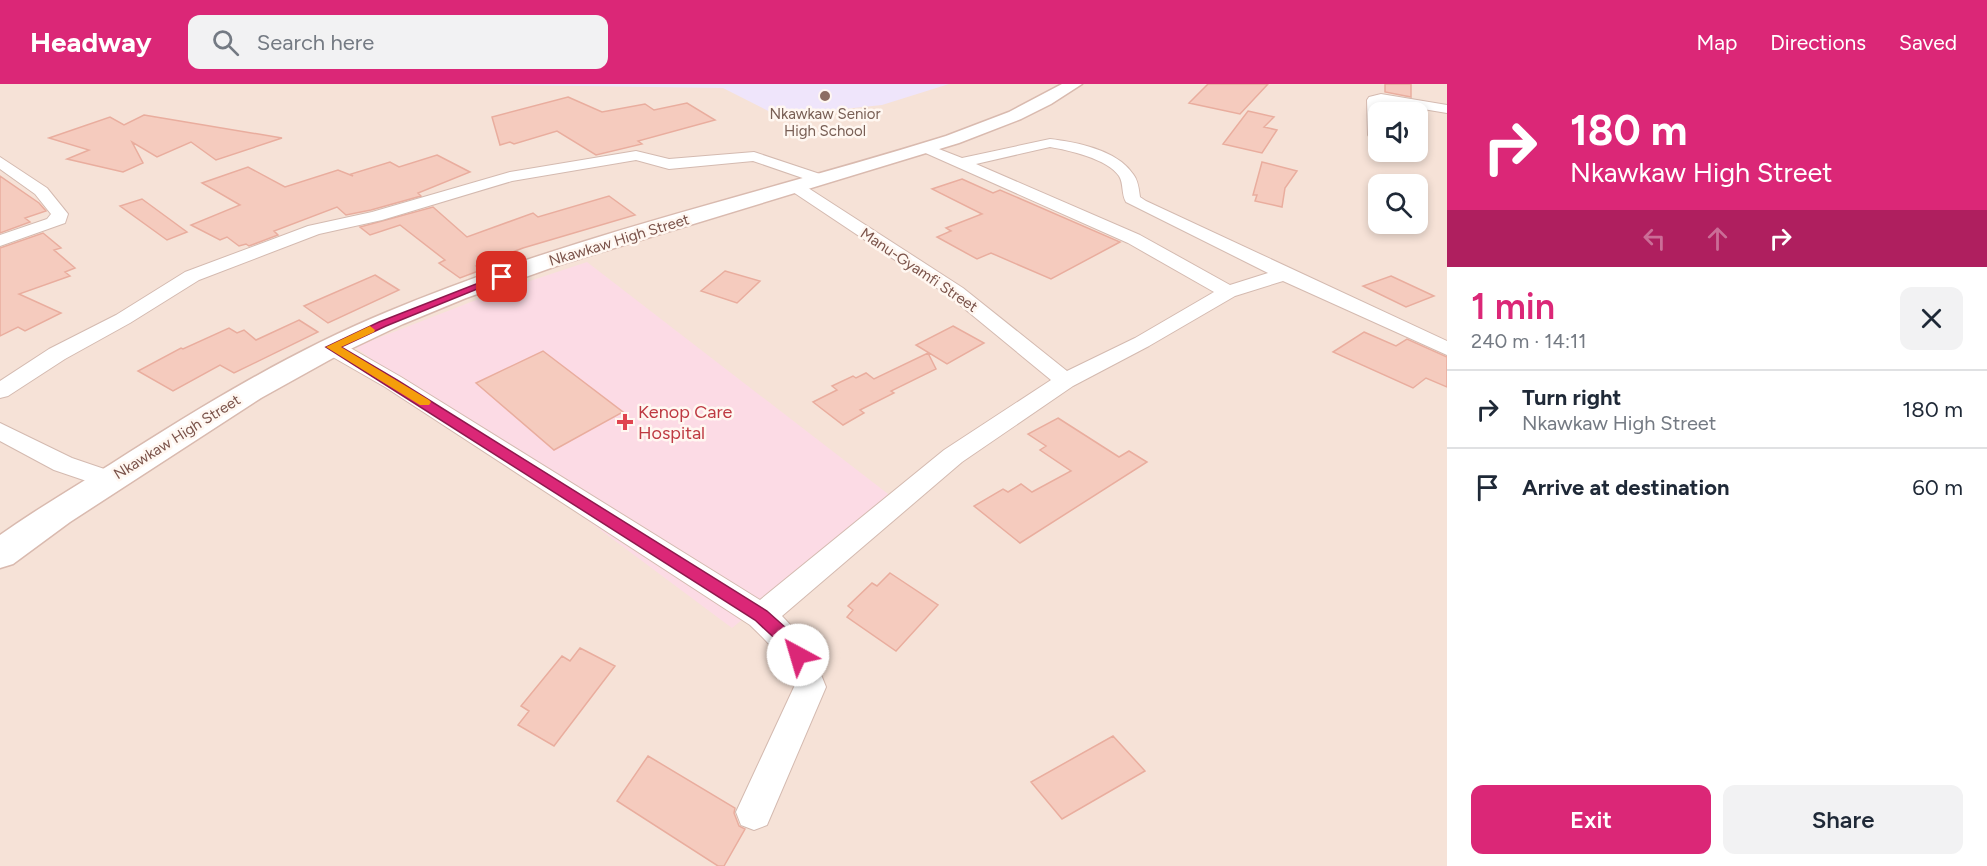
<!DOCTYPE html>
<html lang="en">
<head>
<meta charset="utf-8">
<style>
	body { margin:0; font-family:Figtree,sans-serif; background:#f2f2f3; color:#1f2937; height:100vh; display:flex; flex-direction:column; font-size:22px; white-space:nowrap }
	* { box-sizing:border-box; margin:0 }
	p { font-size:20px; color:#747a83 }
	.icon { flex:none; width:33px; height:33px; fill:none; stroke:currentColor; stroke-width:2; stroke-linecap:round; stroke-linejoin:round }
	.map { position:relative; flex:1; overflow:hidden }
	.drawer { display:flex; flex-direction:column; background:#fff; width:540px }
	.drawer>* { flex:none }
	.hud { background:#db2777; color:#fff; overflow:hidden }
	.fabs { position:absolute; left:1368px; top:18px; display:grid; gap:12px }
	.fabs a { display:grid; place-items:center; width:60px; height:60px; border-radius:12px; background:#fff; box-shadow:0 3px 9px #0003; font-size:30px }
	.pin { position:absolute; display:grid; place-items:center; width:51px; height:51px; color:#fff; margin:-26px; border-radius:12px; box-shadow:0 3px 9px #0006 }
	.me { position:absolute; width:66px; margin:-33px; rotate:321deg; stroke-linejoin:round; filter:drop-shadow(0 0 4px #0008) }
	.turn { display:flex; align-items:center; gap:21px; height:126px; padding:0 24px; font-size:27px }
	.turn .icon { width:78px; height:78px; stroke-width:2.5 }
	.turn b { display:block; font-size:42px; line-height:51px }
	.lanes { display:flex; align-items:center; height:57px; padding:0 24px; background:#0003; justify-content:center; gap:30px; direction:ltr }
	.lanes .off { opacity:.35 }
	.round { display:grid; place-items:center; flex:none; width:63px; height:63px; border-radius:12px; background:#f2f2f3 }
	.overview { display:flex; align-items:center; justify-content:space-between; height:102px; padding:0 24px }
	h1 { font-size:36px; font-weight:600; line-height:45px; color:#db2777 }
	.button { display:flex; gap:12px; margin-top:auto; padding:12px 24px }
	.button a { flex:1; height:69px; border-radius:12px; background:#db2777; color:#fff; font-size:24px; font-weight:600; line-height:69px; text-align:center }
	.button a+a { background:#f2f2f3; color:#1f2937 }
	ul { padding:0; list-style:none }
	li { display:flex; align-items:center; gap:18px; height:78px; padding:0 24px; border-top:2px solid #e0e1e3 }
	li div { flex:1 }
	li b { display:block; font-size:22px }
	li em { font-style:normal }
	header { display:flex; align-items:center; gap:36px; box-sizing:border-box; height:84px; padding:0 30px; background:#db2777; color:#fff }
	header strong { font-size:28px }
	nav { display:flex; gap:33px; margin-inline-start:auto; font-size:21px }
	.search { width:420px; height:54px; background:#f2f2f3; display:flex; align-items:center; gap:15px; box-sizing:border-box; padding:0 21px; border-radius:12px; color:#747a83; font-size:22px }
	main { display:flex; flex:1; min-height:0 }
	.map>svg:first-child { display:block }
	.residential { fill:#f6e2d7; fill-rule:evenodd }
	.education { fill:#efe5fb }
	.medical { fill:#fcdbe5 }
	.building { fill:#f5cbbe; stroke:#e9ad9e; stroke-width:1.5 }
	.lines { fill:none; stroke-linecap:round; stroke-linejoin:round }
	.minor-casing { stroke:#d4bab0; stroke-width:2 }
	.secondary-casing { stroke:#d9baaf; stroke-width:3 }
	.minor { fill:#fff; fill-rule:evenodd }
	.secondary { fill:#fff; fill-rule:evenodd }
	.route { fill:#db2777; stroke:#8e194d; stroke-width:1.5 }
	.slow { fill:#f59e0b }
	.education-dot { fill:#8d6e63; stroke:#fff7f1; stroke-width:2 }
	.health-dot { fill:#e0444e; stroke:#fff7f1; stroke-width:2 }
	.labels { text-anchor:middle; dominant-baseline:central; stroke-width:5; stroke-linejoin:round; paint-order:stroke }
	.far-education-label { font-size:15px; fill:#785e54; stroke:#fff7f1 }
	.far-street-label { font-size:15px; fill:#7b534a; stroke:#fff7f1 }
	.health-label { font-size:18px; fill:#be3a42; stroke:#fff7f1; text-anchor:start }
</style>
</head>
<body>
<header>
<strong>Headway</strong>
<div class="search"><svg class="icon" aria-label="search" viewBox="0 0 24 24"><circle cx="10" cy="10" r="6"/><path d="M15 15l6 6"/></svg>Search here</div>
<nav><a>Map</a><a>Directions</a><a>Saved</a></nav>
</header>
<main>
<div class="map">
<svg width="1447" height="782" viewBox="0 0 1447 782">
	<rect width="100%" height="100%" fill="#fef2e9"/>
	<path class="residential" d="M0,0H1447V782H0ZM1378,28H1418V68H1378ZM1378,100H1418V140H1378Z"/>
	<path class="education" d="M443,0H949L882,21L778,32L723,4Z"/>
	<path class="medical" d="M587,178L892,413L732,544L355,263L494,209Z"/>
	<path class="building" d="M1208,0H1268L1240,30L1189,19Z
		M1385,0H1411V13L1385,8Z
		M568,13L602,28L645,20L654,26L687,19L715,36L638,57L642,60L596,71L557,47L514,60L510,58L500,61L492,33Z
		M1248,27L1274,33L1264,43L1277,46L1262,69L1223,60Z
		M144,31L282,54L216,76L191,58L157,73L132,58L143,79L123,88L67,75L89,66L49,54L110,33L124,41Z
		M437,71L470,88L418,109L421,112L371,126L346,131L337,123L274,147L278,151L249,162L246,160L239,162L227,153L220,156L191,141L240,121L202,99L248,83L285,103L338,86L353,92L351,90L390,78L399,83Z
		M1262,78L1297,87L1285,104L1282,123L1255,117L1257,111H1253Z
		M0,92L39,119L46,127L25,134L30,138L0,149Z
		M962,95L993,109L1000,106L1120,158L1051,195L991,169L977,175L937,153L951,147L946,144L982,130L932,105Z
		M609,112L635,131L523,164L476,182L481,186L460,194L439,179L445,176L400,141L370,151L360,143L433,123L467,153L533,129L538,133Z
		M142,115L187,148L167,156L120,122Z
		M43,149L61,164L54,166L75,184L65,188L70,192L19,210L61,229L25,247L18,243L0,252V164Z
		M725,187L760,197L737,219L701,207Z
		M375,191L399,206L328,239L304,222Z
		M1391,192L1434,212L1406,223L1363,202Z
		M299,236L318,248L234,289L220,281L173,307L138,287L181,264L183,265L229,244L237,249L244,246L256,256Z
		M953,242L984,259L947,280L916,261Z
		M1364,248L1396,262L1407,255L1447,273V303L1426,294L1413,304L1333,268Z
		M543,267L623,328L554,366L476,299Z
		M928,269L936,285L891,307L894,309L860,326L864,329L843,341L813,318L837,306L832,302L853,292L856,294L866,289L874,295Z
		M1058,334L1119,373L1129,367L1147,378L1020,459L974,422L1003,405L1008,408L1021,400L1032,408L1071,387L1040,366L1046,362L1028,350Z
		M890,489L938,521L896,567L847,533L853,526L848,522L872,499L877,502Z
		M580,564L615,582L554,662L518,641L529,627L521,622L562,572L570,577Z
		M1113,652L1145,687L1062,735L1031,698Z
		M648,672L735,724L734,729L739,742L745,745L724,782H718L617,717Z"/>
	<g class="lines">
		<defs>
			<path id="minor" d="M1381,10L1447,21V29L1381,18L1378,54H1370L1368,51L1367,16L1369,13Z
				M1050,55C1076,58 1117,66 1133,90C1138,96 1139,105 1140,113L1146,117L1447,257V271L1283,197L1235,212L1149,262L1073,302L962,378L782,532L809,561L826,603L767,741L754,746L741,741L736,728L794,603C786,576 770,560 750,541L385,303L324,268L321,263L324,258L332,257L340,258L401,293L760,516L944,366L1051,296L949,212L790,106L788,103L790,100H802L963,204L1067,287L1135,254L1214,208L1128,159L921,67L919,64L926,60L962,74ZM1050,63C1068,66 1108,75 1119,92C1124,100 1121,110 1126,118L1268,189L1230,201L1140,151L976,80Z
				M636,67L669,75L754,68L826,92L828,95L820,100L753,77L669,85L636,76L512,97L382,136L319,150L199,196L130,239L65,275L8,312L0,314V297L49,265L116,231L185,188L308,142L372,128L510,88Z
				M0,73L47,104L68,130L65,139L0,162V151L47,135L51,130L35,110L0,85Z
				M0,339L72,374L119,390L123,396L119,402L110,405L54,386L0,357Z"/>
			<path id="secondary" d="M1062,0H1082L1051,20L1021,35L959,59L562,180L466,214L403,240L342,269L261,314L70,438L13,480L0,484V451L16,440C47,419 79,400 111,380C200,323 290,268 387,228C568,152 760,110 946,52L1009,28Z"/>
		</defs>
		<use href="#minor" class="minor-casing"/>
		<use href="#secondary" class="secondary-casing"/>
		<use href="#minor" class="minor"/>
		<use href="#secondary" class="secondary"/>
	</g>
	<path class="route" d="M499,191L507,193L386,242L341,263L397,296L767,527L796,553L806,571L804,576L798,578L792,576L784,563L755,536L326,263L379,238Z"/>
	<path class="slow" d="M370,242L375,246L374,248L341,263L429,316L431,318L429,321H420L326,263Z"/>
	<circle class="education-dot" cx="825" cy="12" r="6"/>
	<path class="health-dot" d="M622 329h6v6h6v6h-6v6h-6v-6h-6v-6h6z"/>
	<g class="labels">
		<g class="far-education-label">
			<text x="825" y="30">Nkawkaw Senior<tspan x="825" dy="17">High School</tspan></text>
		</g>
		<g class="far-street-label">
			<text transform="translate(619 156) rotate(-17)">Nkawkaw High Street</text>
			<text transform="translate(919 186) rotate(34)">Manu-Gyamfi Street</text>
			<text transform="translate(177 353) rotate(-32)">Nkawkaw High Street</text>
		</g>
		<g class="health-label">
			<text x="638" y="328">Kenop Care<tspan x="638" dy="21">Hospital</tspan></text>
		</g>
	</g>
</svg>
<div class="fabs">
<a><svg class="icon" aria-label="sound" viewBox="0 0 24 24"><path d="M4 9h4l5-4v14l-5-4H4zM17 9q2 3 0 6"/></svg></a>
<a><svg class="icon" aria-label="search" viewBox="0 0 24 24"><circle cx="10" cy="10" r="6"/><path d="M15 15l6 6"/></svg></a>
</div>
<div class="pin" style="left:502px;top:193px;background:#d93025"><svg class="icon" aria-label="arrive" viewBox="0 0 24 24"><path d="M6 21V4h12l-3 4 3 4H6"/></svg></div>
<svg class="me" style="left:798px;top:571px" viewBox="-20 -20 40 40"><circle r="19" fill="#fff"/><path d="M0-13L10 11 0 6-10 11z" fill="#db2777"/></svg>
</div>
<section class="drawer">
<div class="hud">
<div class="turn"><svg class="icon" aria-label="right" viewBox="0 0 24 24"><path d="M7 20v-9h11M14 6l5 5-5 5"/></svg><div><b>180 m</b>Nkawkaw High Street</div></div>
<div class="lanes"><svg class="icon off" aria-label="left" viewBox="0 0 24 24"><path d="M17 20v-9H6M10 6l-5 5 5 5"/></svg><svg class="icon off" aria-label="ahead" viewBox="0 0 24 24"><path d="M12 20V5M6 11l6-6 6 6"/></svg><svg class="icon" aria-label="right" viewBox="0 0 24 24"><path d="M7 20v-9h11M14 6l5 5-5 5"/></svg></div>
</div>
<div class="overview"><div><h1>1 min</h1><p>240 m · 14:11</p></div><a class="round"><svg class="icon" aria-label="close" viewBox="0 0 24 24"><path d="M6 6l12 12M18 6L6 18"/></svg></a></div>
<ul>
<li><svg class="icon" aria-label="right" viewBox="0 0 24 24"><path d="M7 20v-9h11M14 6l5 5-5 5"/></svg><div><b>Turn right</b><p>Nkawkaw High Street</p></div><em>180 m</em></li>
<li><svg class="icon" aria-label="arrive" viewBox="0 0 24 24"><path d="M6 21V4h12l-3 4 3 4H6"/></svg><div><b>Arrive at destination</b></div><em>60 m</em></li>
</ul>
<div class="button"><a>Exit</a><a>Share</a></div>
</section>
</main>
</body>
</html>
